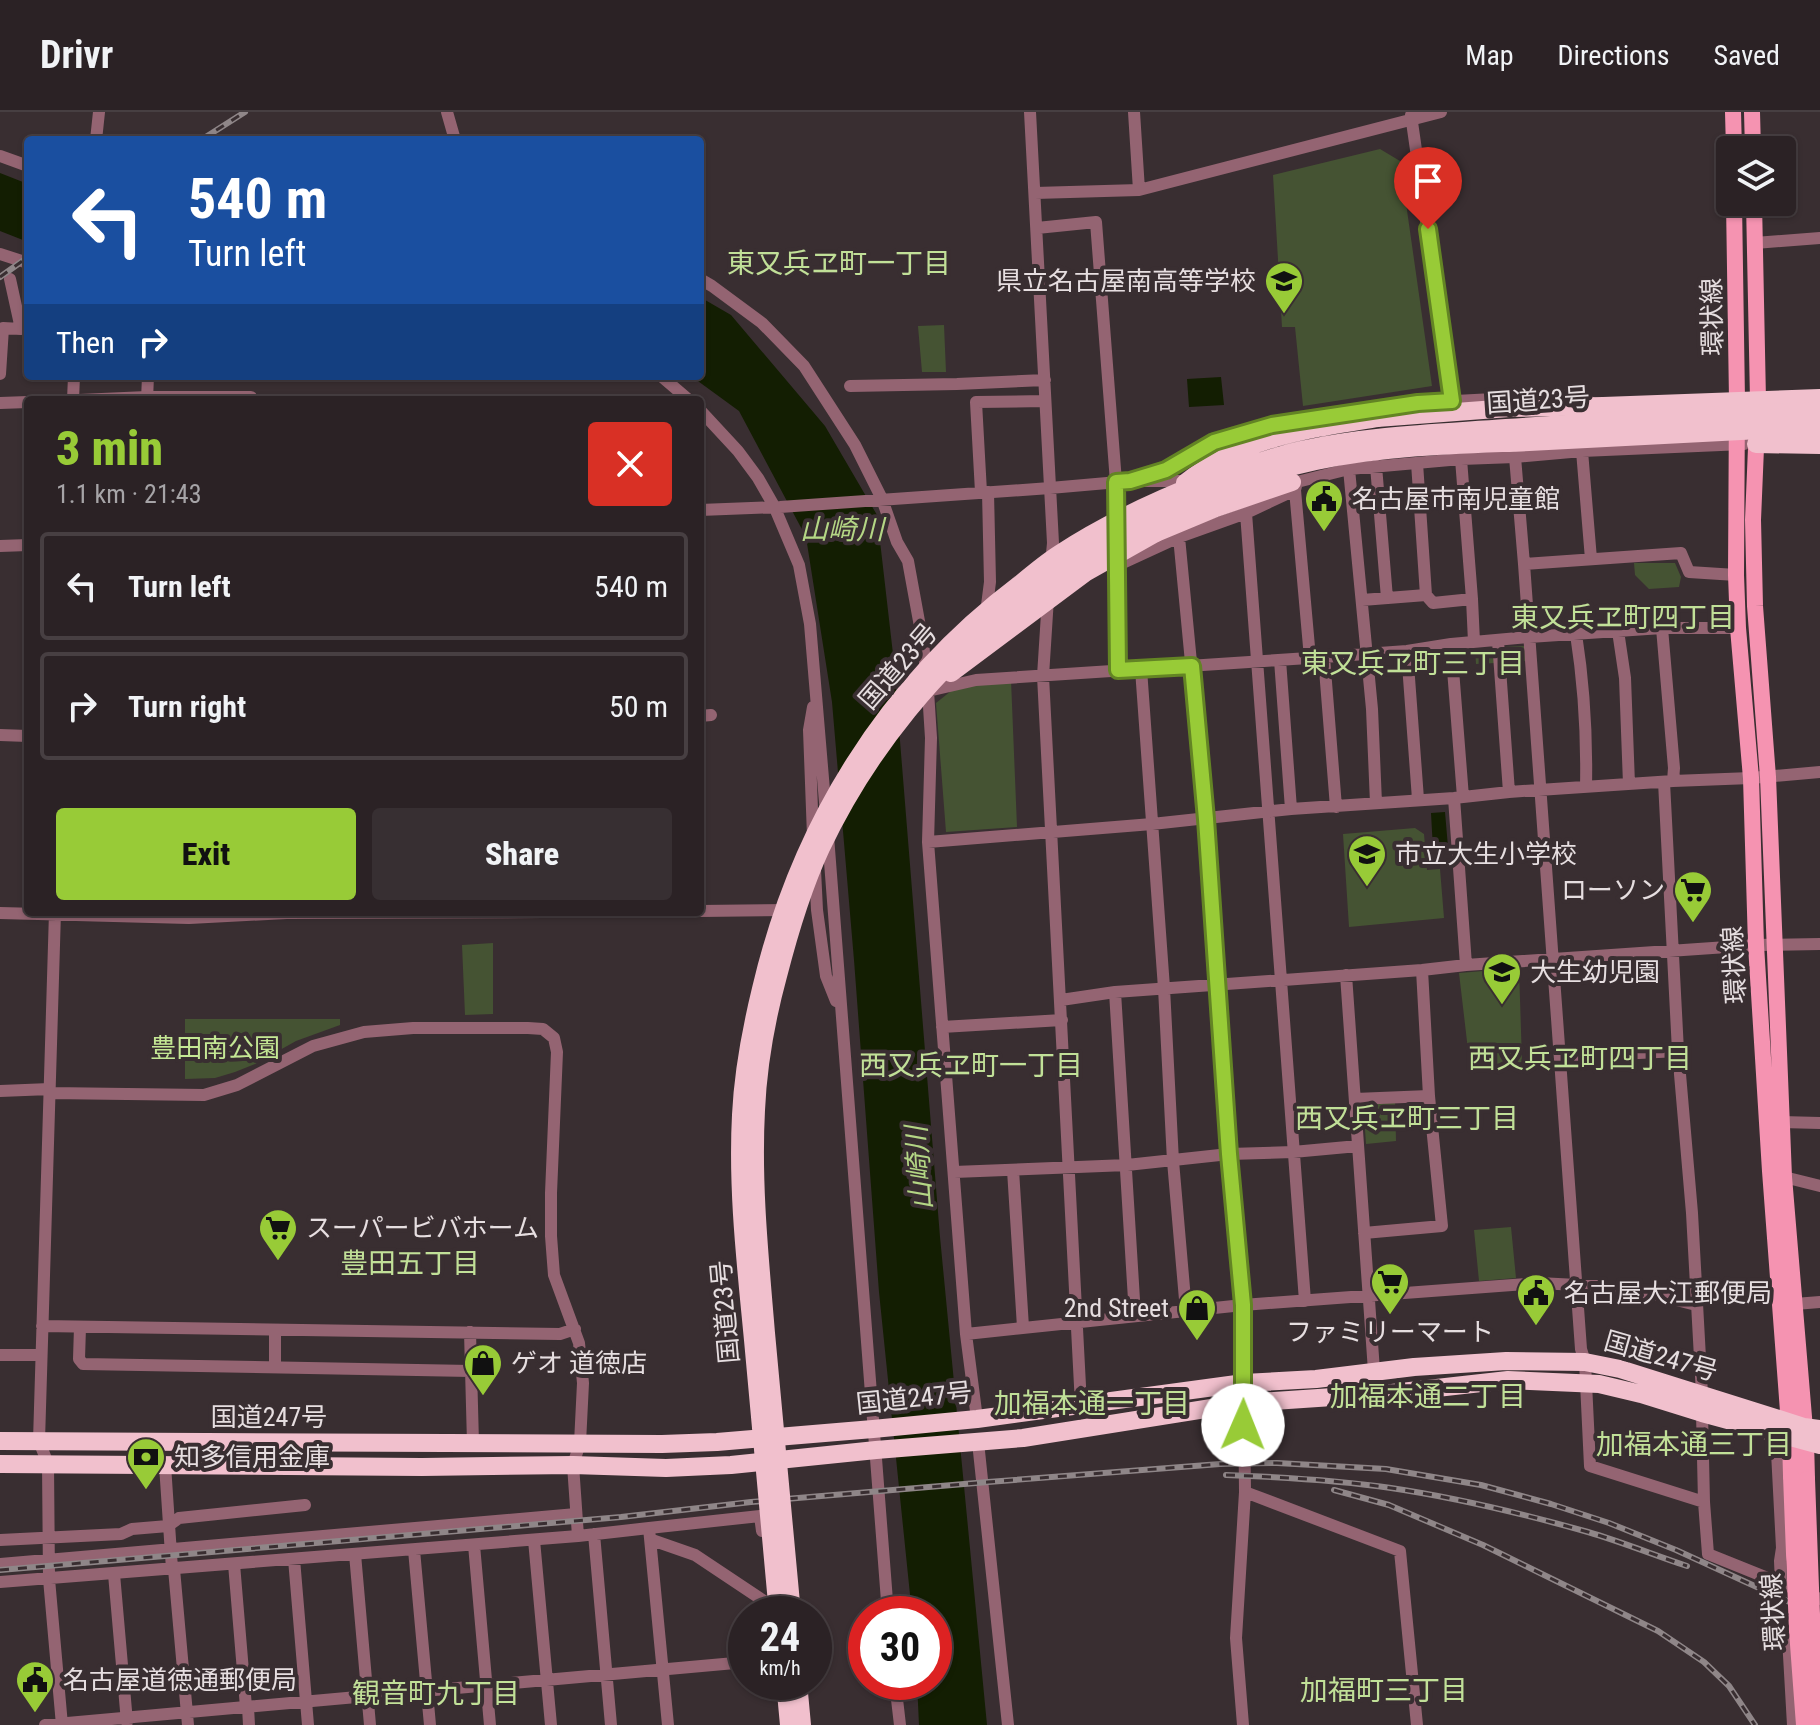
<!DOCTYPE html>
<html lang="en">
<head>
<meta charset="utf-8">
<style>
	body { margin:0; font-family:"Roboto Condensed","Noto Sans JP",sans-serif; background:#372f32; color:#f1f3f6; height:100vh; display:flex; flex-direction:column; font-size:30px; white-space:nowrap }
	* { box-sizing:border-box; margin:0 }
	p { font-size:26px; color:#a6a4a7 }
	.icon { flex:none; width:44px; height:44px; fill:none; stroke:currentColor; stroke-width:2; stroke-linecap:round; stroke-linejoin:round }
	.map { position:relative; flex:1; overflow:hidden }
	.details { position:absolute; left:24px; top:284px; width:680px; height:520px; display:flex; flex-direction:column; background:#2b2225; border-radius:8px; box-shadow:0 2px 6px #0004,0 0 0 2px #473f42 }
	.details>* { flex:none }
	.banner { position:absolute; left:24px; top:24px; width:680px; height:244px; border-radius:8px; box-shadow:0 2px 6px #0004,0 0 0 2px #473f42; background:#1a4fa0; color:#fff; overflow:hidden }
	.controls { position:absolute; left:1716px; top:24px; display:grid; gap:16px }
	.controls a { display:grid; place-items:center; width:80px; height:80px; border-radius:8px; background:#2b2225; box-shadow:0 2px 6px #0004,0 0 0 2px #473f42; font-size:40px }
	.speed { position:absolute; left:728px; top:1484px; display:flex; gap:16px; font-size:40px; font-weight:700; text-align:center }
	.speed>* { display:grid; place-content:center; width:104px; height:104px; border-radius:50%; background:#2b2225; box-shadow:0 2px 6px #0004,0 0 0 2px #473f42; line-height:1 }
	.speed small { font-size:20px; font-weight:400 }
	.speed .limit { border:12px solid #d22; background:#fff; color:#111 }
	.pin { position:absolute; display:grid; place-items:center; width:68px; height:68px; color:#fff; margin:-82px -34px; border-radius:50% 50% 50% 0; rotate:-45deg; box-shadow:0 0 8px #0007 }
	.pin .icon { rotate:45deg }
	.me { position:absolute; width:88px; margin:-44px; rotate:1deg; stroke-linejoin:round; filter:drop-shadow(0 0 6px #0008) }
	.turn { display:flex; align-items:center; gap:28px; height:168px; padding:0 32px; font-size:36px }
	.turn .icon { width:104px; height:104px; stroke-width:2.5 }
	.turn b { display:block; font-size:56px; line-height:68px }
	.then { display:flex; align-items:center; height:76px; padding:0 32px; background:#0003; gap:16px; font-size:30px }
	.round { display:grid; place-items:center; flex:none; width:84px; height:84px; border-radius:8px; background:#372f32 }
	.overview { display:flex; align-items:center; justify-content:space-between; height:136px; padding:0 32px }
	h1 { font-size:48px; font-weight:800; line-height:60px; color:#98cb37 }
	.button { display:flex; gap:16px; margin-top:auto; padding:16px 32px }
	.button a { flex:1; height:92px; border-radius:8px; background:#98cb37; color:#111; font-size:32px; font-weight:800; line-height:92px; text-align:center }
	.button a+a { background:#372f32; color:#f1f3f6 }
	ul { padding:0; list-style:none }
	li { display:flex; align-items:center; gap:24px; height:108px; margin:0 16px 12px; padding:0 16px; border:4px solid #473f42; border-radius:8px }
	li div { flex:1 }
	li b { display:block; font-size:30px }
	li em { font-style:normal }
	header { display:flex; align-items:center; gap:48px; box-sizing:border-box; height:112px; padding:0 40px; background:#2b2225; border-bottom:2px solid #473f42 }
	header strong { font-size:38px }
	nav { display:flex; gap:44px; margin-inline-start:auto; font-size:28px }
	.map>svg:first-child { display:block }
	.green { fill:#455333 }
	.water { fill:#131e02 }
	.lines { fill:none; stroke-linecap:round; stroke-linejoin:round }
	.minor { stroke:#946472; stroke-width:12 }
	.major { stroke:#f593b1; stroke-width:16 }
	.highway { stroke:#f1c0cd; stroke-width:18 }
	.rail-casing { stroke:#8f8688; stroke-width:6 }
	.rail { stroke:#392e31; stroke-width:3; stroke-dasharray:9; stroke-linecap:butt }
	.major-bridge { stroke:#f593b1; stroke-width:16 }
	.highway-bridge { stroke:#f1c0cd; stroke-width:18 }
	.route-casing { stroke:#638424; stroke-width:20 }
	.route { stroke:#98cb37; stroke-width:14 }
	.labels { text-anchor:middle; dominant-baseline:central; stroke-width:8; stroke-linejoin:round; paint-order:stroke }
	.poi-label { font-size:26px; fill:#e6dee0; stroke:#392e31; text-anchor:start }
	.street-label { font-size:26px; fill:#e6dee0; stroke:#392e31 }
	.park-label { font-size:26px; fill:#c4e794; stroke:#392e31 }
	.neighbourhood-label { font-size:28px; fill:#c1e098; stroke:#392e31 }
	.water-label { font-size:28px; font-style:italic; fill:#b4d685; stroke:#392e31 }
</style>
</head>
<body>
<header>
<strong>Drivr</strong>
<nav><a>Map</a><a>Directions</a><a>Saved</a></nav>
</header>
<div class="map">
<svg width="1820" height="1613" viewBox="0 0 1820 1613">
	<rect width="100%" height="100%" fill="#392e31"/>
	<path class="green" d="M1380,37L1400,49L1432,274L1303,294L1295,215H1282L1273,63Z
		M944,213L946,260H922L918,214Z
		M1634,451H1675L1681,465L1679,475L1649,477L1635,463Z
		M1525,534L1526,549L1503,550V535Z
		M1493,536L1496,551L1476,552L1475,537Z
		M1011,568L1017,715L946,720L936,591L956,575Z
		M1415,716L1424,722L1427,758L1440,757L1444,806L1349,815L1343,722Z
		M493,831V902L465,903L462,833Z
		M1519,856L1522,950L1470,955L1459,861Z
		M185,907H340V913L296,929L255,952L235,960L215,966L185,967Z
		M1395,987L1396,1029L1366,1032L1363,988Z
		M1511,1115L1516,1166L1479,1169L1474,1118Z"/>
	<path class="water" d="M0,61L28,72V130L0,119Z
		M700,185L731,203L825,314L877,403L893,542L940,1125L987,1613H919L917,1570H934V1502H912L879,1180L854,848L832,590L806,425L739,299L691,264H700Z
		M1221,265L1224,293L1189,295L1187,267Z
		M1445,700L1448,735L1433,737L1431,701Z"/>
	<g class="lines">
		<path class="minor" d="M447,0L455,28
			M1030,0L1053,431L1051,452
			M1134,0L1139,78
			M1411,3L1452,289
			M96,28L99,0
			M0,44L28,54
			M1035,81L1139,78L1441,0
			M1037,116L1096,110L1116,370V415
			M1755,131L1820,126
			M0,142L28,151
			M700,167L712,174L762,211L804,254L855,333L882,387L897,430L908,449L923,531L928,579L931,626L928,730L966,1222L977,1307
			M0,262L3,216L21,217L10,167
			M661,264L689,288
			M850,274L957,272L1045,268
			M73,288L74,264
			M79,288L147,285H251L252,288
			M147,288L148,264
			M0,291L28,290
			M700,298L738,339L758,366L774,394L799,453L810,512L826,702
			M1582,339L1591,447
			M1515,345L1524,452L1581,1237L1585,1250L1590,1354L1704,1390L1708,1442L1820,1487
			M1461,347L1472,487L1474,530
			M1417,351L1426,483
			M1376,354L1387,486
			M1349,357L1372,597L1376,691
			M1144,364L1166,358L1214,330L1272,313L1418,291L1570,283L1592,291
			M1285,370H1297L1349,357L1461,347L1515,345L1582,339L1744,332
			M1295,378L1310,546
			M981,380L976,290L1045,289
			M700,398L780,395L1050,376L1130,369H1191
			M1246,401L1305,1189
			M1179,425L1206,707L1229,1042L1243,1193L1245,1380L1400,1439L1417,1613
			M0,434L28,433
			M1116,438L1118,558
			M1524,452L1681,441L1689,460L1736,463
			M1116,454L1179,425L1246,401L1295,378L1297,370
			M1048,486L1043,564L1081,1293
			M1362,488L1426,483L1433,491L1472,487
			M986,501L990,470L988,380
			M1662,516L1674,656L1673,669
			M1618,519L1625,566L1629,672
			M1576,522C1584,573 1587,624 1586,675
			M1498,529L1509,680
			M1451,532L1463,685
			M1407,539L1418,687
			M1324,545L1336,695
			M1280,548L1291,697
			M1141,557L1164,876L1173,1049L1186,1199
			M928,579L976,568L1324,545L1407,539L1451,532L1529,525L1662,516H1738
			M813,595L809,618L813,724
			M700,604L711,603
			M0,623L28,624
			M1664,670L1678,939L1692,1101L1702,1282
			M1454,686L1466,853
			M828,724L888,1502
			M928,730L1152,712L1291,697L1454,686L1509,680L1673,669L1751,666L1820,660
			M815,758L817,798L826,864L836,889
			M700,799L790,798
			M55,800L39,1329L48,1352L49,1467L62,1613
			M0,801L189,806L287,801L543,800
			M1346,863L1374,1259
			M1115,880L1135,1204
			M1061,888L1115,880L1422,858L1466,853L1756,833L1820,832
			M942,915L1062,908
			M1560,945L1678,939
			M0,979L50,977
			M50,981L204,983L237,973L313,934L364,920L413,916H528L543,917L554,926L557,940L551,1081V1124L554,1163L579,1231L583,1271L580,1331L573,1353L578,1424
			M1355,987L1429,984
			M1781,1010L1820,1011
			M1013,1058L1023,1215
			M954,1060L1127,1053L1229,1042L1293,1040L1358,1034
			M1784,1065L1820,1074
			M1364,1121L1442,1114L1429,984L1422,858
			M1795,1192L1820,1190
			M42,1214L560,1222L575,1217
			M80,1215L79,1247L83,1252L471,1259
			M470,1220L473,1331
			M966,1222L1243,1193L1539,1171L1596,1174L1657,1183L1696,1193
			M0,1243H41
			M275,1255V1218
			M1702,1301L1704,1390
			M1776,1321L1782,1436L1780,1449L1781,1471
			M978,1330L1008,1613
			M165,1353L172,1457
			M649,1416L760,1404L762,1419
			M594,1422L611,1613
			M0,1428L121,1422L132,1417L168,1414L179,1406L305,1393
			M534,1428L551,1613
			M652,1428L695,1443L770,1493
			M474,1433L490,1613
			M414,1438L430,1613
			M355,1442L370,1613
			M294,1447L308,1613
			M0,1452L576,1402
			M234,1452L246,1595
			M174,1457L188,1613
			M114,1462L127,1610
			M0,1470L578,1424L649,1416L668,1613
			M1788,1526L1793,1613
			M895,1570L900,1613
			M248,1595L249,1613
			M45,1613L746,1550
			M1243,1613L1236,1526L1245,1380"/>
		<path class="major" d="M1733,0L1734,38
			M1752,0L1753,38
			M1734,90L1737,288L1736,463L1738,516L1751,666L1756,833L1770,1059L1790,1326L1791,1364
			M1754,90L1758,288L1753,408L1755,494L1768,665L1784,1065L1806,1329L1807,1367"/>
		<path class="highway" d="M1377,306L1509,296L1603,294L1820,286
			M1756,332L1820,333
			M1156,421L1216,396L1292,370
			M0,1329L662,1332L717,1330L873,1317L977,1307L1244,1271L1316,1267L1414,1255L1506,1249L1585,1250L1620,1257L1804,1315L1820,1317
			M0,1352L422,1355L573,1353L666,1356L731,1353L876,1338L1023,1326L1243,1291L1392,1281L1508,1268L1599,1272L1641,1282L1702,1301L1820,1333
			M785,1570L789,1613
			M798,1570L802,1613"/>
		<defs>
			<path id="rail" d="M201,28L245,0
				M0,165L28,145
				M1226,1363C1281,1365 1337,1368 1391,1376C1458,1386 1524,1402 1588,1420C1622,1430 1654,1443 1687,1454
				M1334,1378L1389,1393L1483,1433L1658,1519L1704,1550L1729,1574L1755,1613
				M0,1458L621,1405L751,1390L988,1370L1220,1352L1277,1351L1386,1357L1481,1373L1551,1392L1609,1411L1676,1438L1820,1504"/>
		</defs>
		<use href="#rail" class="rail-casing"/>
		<use href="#rail" class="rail"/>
		<path class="major-bridge" d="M1791,1364L1797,1519L1804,1613
			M1807,1367L1813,1530L1819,1613"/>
		<path class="highway-bridge" d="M1185,371C1240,326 1309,317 1377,306
			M951,561L1085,461L1156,421
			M778,1502C770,1411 761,1319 753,1228C746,1154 737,1078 741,1003C743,961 751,918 761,877C799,714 886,573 1020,472C1032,462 1045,451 1059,442C1105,412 1156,388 1208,368C1238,357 1270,345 1301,338C1368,323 1438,321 1506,316C1611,309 1715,303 1820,299
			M792,1502C783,1408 775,1315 766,1221C760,1148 752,1073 756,998C758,953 766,908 778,864C789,821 802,777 821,736C915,538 1103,395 1316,349C1386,334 1458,333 1529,330C1626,325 1723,320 1820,315"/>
	</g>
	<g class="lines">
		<defs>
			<path id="route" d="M1243,1313V1193L1229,1042L1206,707L1192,554L1118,558L1116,370L1130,369L1166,358L1214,330L1272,313L1418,291L1452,289L1428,117"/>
		</defs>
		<use href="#route" class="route-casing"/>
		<use href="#route" class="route"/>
	</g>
	<defs>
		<symbol id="school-pin" viewBox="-11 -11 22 30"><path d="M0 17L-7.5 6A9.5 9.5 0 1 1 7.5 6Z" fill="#98cb37" stroke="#392e31"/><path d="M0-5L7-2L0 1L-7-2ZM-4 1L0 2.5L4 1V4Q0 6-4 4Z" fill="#111"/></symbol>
		<symbol id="civic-pin" viewBox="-11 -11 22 30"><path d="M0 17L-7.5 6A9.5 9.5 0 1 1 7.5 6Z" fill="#98cb37" stroke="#392e31"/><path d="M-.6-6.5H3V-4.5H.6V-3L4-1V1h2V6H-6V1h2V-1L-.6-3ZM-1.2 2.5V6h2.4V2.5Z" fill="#111"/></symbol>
		<symbol id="supermarket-pin" viewBox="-11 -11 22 30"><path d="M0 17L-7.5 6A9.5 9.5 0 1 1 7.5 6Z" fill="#98cb37" stroke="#392e31"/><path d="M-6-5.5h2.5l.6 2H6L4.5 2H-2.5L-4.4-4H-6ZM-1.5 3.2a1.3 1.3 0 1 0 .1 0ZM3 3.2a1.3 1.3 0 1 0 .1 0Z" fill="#111"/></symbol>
		<symbol id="shop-pin" viewBox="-11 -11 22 30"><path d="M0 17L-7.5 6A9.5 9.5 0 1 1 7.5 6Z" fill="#98cb37" stroke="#392e31"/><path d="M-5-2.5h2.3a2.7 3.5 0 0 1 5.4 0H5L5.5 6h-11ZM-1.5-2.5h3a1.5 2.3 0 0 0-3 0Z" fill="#111"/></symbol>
		<symbol id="bank-pin" viewBox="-11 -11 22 30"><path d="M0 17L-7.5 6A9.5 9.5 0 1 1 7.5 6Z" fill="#98cb37" stroke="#392e31"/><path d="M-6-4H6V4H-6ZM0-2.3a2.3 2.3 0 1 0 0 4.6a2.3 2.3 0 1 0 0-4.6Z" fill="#111"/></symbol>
	</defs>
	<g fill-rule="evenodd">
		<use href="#school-pin" x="1262" y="147" width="44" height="60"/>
		<use href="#civic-pin" x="1302" y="365" width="44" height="60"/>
		<use href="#school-pin" x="1345" y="720" width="44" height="60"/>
		<use href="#supermarket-pin" x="1671" y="756" width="44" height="60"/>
		<use href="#school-pin" x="1480" y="838" width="44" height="60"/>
		<use href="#supermarket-pin" x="256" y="1094" width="44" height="60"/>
		<use href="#supermarket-pin" x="1368" y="1148" width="44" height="60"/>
		<use href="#civic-pin" x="1514" y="1159" width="44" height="60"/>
		<use href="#shop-pin" x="1175" y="1174" width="44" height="60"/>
		<use href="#shop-pin" x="461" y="1229" width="44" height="60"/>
		<use href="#bank-pin" x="124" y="1323" width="44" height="60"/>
		<use href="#civic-pin" x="13" y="1546" width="44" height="60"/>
	</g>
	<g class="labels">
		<g class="poi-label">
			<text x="1256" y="169" text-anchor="end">県立名古屋南高等学校</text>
			<text x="1352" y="387">名古屋市南児童館</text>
			<text x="1395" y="742">市立大生小学校</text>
			<text x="1665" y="778" text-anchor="end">ローソン</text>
			<text x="1530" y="860">大生幼児園</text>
			<text x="306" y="1116">スーパービバホーム</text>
			<text x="1564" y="1181">名古屋大江郵便局</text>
			<text x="1169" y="1196" text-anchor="end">2nd Street</text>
			<text x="1390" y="1220" text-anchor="middle">ファミリーマート</text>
			<text x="511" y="1251">ゲオ 道徳店</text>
			<text x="174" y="1345">知多信用金庫</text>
			<text x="63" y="1568">名古屋道徳通郵便局</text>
		</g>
		<g class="street-label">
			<text transform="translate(1712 205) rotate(-91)">環状線</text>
			<text transform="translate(1538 288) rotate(-4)">国道23号</text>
			<text transform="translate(898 554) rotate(-49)">国道23号</text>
			<text transform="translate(1734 853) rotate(-93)">環状線</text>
			<text transform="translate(725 1200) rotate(-95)">国道23号</text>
			<text transform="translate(1661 1244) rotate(16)">国道247号</text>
			<text transform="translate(914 1286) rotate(-6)">国道247号</text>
			<text x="269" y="1305">国道247号</text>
			<text transform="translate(1773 1500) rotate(-93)">環状線</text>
		</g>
		<g class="park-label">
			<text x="215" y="936">豊田南公園</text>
		</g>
		<g class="neighbourhood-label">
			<text x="839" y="151">東又兵ヱ町一丁目</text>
			<text x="1623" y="505">東又兵ヱ町四丁目</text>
			<text x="1413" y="551">東又兵ヱ町三丁目</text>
			<text x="1580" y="946">西又兵ヱ町四丁目</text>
			<text x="971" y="953">西又兵ヱ町一丁目</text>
			<text x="1407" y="1006">西又兵ヱ町三丁目</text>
			<text x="410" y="1151">豊田五丁目</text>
			<text x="1428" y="1284">加福本通二丁目</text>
			<text x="1092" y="1291">加福本通一丁目</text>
			<text x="1694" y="1332">加福本通三丁目</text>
			<text x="1384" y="1578">加福町三丁目</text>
			<text x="436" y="1581">観音町九丁目</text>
		</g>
		<g class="water-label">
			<text x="842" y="417">山崎川</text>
			<text transform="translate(919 1056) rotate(-94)">山崎川</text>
		</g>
	</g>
</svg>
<div class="controls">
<a><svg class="icon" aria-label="layers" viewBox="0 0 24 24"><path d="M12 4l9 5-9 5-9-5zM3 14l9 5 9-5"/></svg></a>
</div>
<div class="speed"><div>24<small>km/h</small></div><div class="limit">30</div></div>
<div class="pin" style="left:1428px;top:117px;background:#d93025"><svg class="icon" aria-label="arrive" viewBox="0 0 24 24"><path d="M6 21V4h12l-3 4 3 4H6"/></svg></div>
<svg class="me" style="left:1243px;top:1313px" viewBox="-20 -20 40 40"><circle r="19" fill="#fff"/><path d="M0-13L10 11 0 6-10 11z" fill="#98cb37"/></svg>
<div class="banner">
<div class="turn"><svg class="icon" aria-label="left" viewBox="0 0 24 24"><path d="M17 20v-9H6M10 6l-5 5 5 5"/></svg><div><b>540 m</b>Turn left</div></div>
<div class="then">Then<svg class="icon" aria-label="right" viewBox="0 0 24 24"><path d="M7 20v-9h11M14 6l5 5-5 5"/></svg></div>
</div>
<section class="details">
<div class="overview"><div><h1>3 min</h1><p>1.1 km · 21:43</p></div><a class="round" style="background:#d93025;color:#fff"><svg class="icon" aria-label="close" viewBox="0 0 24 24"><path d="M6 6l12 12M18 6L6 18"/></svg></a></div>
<ul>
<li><svg class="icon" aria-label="left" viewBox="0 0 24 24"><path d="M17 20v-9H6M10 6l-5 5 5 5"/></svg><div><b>Turn left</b></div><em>540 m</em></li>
<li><svg class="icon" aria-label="right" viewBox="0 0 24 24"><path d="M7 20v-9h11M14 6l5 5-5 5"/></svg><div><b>Turn right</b></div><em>50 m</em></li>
</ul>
<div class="button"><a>Exit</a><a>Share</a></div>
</section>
</div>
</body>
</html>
